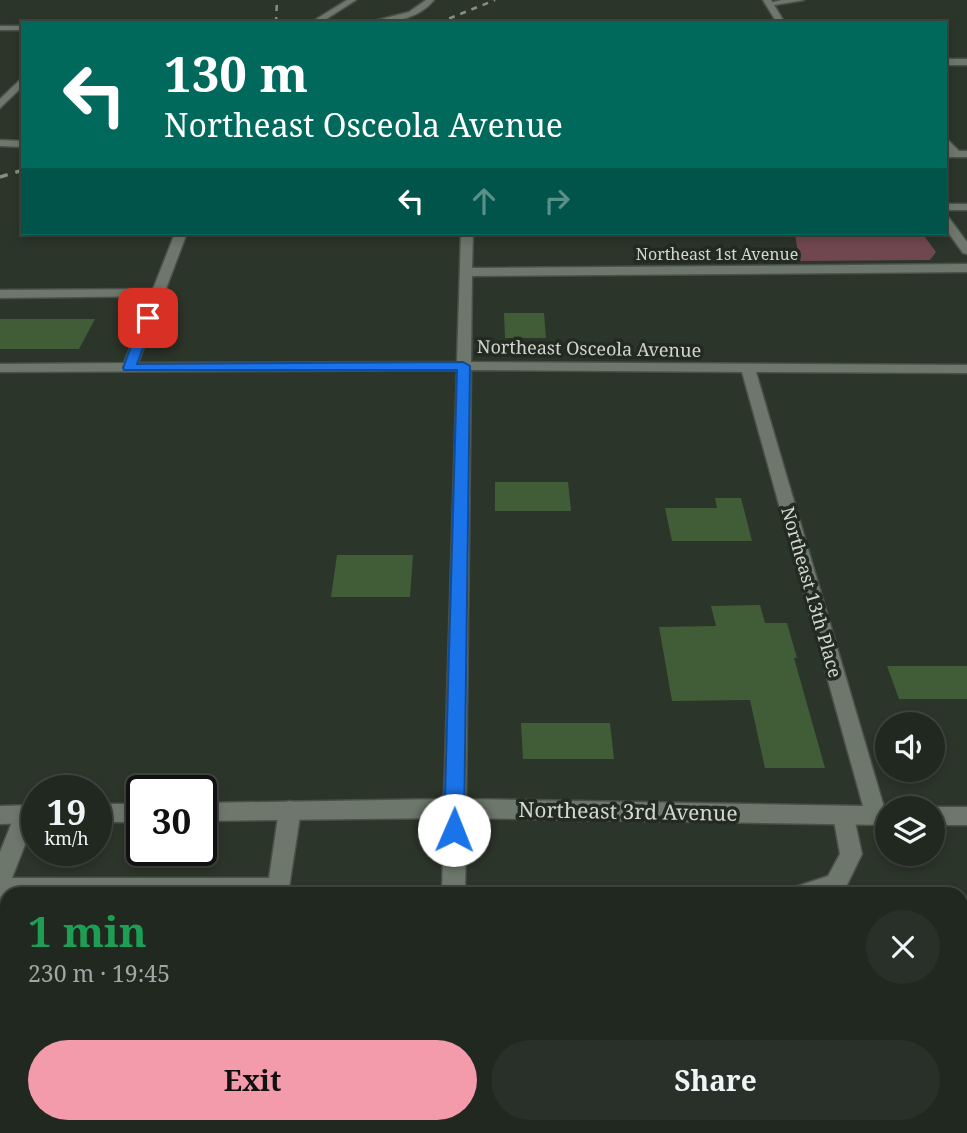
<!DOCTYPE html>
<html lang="en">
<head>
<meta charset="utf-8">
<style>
	body { margin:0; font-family:"Noto Serif",serif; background:#293029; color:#f1f3f6; height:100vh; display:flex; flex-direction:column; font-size:26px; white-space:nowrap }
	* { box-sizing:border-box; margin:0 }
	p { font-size:23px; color:#a2a6a5 }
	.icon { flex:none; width:38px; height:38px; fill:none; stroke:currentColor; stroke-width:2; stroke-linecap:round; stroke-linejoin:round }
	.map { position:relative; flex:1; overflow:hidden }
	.drawer { position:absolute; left:0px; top:887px; width:968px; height:247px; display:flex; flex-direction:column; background:#212820; border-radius:21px 21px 0 0; box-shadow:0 4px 10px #0003,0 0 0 2px #3e443e }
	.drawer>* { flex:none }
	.hud { position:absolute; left:21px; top:21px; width:926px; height:214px; border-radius:0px; box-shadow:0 4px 10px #0003,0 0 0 2px #3e443e; background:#00695c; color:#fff; overflow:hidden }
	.buttons { position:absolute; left:875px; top:712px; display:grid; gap:14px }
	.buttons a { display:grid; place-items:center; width:70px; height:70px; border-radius:50%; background:#212820; box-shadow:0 4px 10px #0003,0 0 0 2px #3e443e; font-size:35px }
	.speed { position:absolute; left:21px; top:775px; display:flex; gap:14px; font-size:35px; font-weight:700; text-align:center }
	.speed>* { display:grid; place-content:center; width:91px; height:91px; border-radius:50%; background:#212820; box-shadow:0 4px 10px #0003,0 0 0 2px #3e443e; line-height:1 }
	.speed small { font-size:18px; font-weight:400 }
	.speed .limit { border:4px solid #111; border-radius:10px; background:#fff; color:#111 }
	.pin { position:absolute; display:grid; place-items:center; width:60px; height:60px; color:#fff; margin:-30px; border-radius:14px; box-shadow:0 4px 10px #0006 }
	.me { position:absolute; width:77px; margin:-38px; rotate:1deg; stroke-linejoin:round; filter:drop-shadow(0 0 5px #0008) }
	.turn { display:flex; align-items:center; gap:24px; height:147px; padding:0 28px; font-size:32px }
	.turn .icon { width:91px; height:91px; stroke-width:2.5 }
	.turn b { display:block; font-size:49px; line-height:60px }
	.lanes { display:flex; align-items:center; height:66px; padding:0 28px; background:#0003; justify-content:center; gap:35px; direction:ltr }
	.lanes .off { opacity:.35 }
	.round { display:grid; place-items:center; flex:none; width:74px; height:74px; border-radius:37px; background:#293029 }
	.headline { display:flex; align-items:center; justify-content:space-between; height:119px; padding:0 28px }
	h1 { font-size:42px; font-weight:700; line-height:52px; color:#1e9e55 }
	.primary-button { display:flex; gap:14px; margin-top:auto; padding:14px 28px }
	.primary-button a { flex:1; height:80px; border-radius:42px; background:#f39aab; color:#111; font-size:28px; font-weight:700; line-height:80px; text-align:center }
	.primary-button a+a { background:#293029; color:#f1f3f6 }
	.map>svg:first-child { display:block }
	.green { fill:#71474f }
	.building { fill:#405d38 }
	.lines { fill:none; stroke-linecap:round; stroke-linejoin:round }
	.service-casing { stroke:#4a5048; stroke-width:3 }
	.minor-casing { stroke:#4a5048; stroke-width:3 }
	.tertiary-casing { stroke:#4a5048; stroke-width:3 }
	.secondary-casing { stroke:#4a5048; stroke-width:3 }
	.service { fill:#6d776b; fill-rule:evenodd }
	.minor { fill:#6d776b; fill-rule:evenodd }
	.tertiary { fill:#6d776b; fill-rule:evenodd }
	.secondary { fill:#6d776b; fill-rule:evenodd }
	.rail-far1 { stroke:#878e85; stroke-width:2.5; stroke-dasharray:6 6; stroke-linecap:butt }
	.rail { stroke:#878e85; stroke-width:3.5; stroke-dasharray:8 8; stroke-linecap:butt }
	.route { fill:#1a73e8; stroke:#114b97; stroke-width:2 }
	.labels { text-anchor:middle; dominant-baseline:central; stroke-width:7; stroke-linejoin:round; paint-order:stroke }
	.far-street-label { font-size:16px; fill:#d2d7d0; stroke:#232b21 }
	.street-label { font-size:18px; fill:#d2d7d0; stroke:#232b21 }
	.near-street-label { font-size:21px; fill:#d2d7d0; stroke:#232b21 }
</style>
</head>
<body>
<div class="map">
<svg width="967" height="1133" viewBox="0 0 967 1133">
	<rect width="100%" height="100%" fill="#2c352a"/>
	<path class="green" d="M795,233H922L936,252L930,260L799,261Z"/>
	<path class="building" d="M504,313H544L546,338H505Z
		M0,319H95L79,349H0Z
		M495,482H568L571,511H495Z
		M715,498H741L752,541H672L665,508H717Z
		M337,555H413L410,597H331Z
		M760,605L765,623H787L797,658H794L825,768H765L750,700L672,701L659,627L716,626L711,606Z
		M887,666H967V699H899Z
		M521,723H610L614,759H523Z"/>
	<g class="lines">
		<defs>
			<path id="service" d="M23,77V86L0,108V99Z
				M945,137L960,152V156H952L945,147Z
				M945,204H967V210H945Z
				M158,289L163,290V296L0,298V290Z
				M290,801L298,803L301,810L288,894H7V900H0V852L18,807L26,805L34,807L37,814L12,878H269L279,810L282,803Z
				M844,806L852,808L862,854L844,891L837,894H795L798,886L828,876L840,854L833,815L836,808Z
				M658,1127H686L687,1133H659Z"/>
			<path id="minor" d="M347,0H356L320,23H310Z
				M426,0H434C418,20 390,23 366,23L409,12Z
				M782,0H804L769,6L765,4Z
				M0,26H23V30H0Z
				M945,59H967V65H945Z
				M175,233H187L138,363L457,362L461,233H473L472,268L967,264V272L472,276L471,362L967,365V373L756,372L884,807L892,808H887V825L466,818L465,894H442L444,818L201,821V803L444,799L457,370L0,372V364L124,363ZM471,370L742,372L863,806L466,799Z
				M96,804H142V822H96Z
				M37,805V823L0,824V806Z
				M933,807H967V825H933V808H928Z
				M433,1127H461V1133H433Z"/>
			<path id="tertiary" d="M763,0H771L785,23H777Z
				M945,217L949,218L967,242V254L963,253L945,228Z"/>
			<path id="secondary" d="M0,140L23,141V147L0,146Z
				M945,151H967V157H945Z"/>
		</defs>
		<use href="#service" class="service-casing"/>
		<use href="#minor" class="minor-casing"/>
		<use href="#tertiary" class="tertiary-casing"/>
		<use href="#secondary" class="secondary-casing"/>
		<use href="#service" class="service"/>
		<use href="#minor" class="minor"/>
		<use href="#tertiary" class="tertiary"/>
		<use href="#secondary" class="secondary"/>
		<path class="rail-far1" d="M276,23L277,0
			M438,23L495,0"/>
		<path class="rail" d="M0,177L23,170"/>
	</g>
	<path class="route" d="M148,314L154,318L137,364L463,362L470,366L464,830L461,836L454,838L447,836L444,830L457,370H124L123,368L142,318Z"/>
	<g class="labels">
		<g class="far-street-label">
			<text x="717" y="254">Northeast 1st Avenue</text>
		</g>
		<g class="street-label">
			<text transform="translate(589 348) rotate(1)">Northeast Osceola Avenue</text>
			<text transform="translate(812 592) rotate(74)">Northeast 13th Place</text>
		</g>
		<g class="near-street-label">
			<text transform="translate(628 811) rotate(1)">Northeast 3rd Avenue</text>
		</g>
	</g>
</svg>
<div class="buttons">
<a><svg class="icon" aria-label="sound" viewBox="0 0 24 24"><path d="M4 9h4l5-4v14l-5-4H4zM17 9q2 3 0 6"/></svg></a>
<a><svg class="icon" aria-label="layers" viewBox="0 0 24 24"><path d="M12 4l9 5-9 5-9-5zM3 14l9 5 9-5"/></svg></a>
</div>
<div class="speed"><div>19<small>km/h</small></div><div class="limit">30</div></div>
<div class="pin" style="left:148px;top:318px;background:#d93025"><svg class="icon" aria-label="arrive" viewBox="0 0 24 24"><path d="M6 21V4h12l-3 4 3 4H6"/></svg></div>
<svg class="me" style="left:454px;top:830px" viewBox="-20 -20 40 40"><circle r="19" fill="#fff"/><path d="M0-13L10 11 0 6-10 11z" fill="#1a73e8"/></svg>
<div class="hud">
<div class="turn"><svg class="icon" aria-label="left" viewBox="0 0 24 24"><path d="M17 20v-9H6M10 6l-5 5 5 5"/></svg><div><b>130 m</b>Northeast Osceola Avenue</div></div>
<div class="lanes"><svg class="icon" aria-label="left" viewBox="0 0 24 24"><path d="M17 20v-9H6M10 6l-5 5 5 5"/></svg><svg class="icon off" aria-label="ahead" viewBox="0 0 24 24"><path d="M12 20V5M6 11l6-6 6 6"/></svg><svg class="icon off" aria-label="right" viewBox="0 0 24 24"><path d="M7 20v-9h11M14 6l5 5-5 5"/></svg></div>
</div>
<section class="drawer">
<div class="headline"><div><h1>1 min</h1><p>230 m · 19:45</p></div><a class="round"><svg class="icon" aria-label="close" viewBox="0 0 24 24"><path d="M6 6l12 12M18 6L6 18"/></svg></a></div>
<div class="primary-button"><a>Exit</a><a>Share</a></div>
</section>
</div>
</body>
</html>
